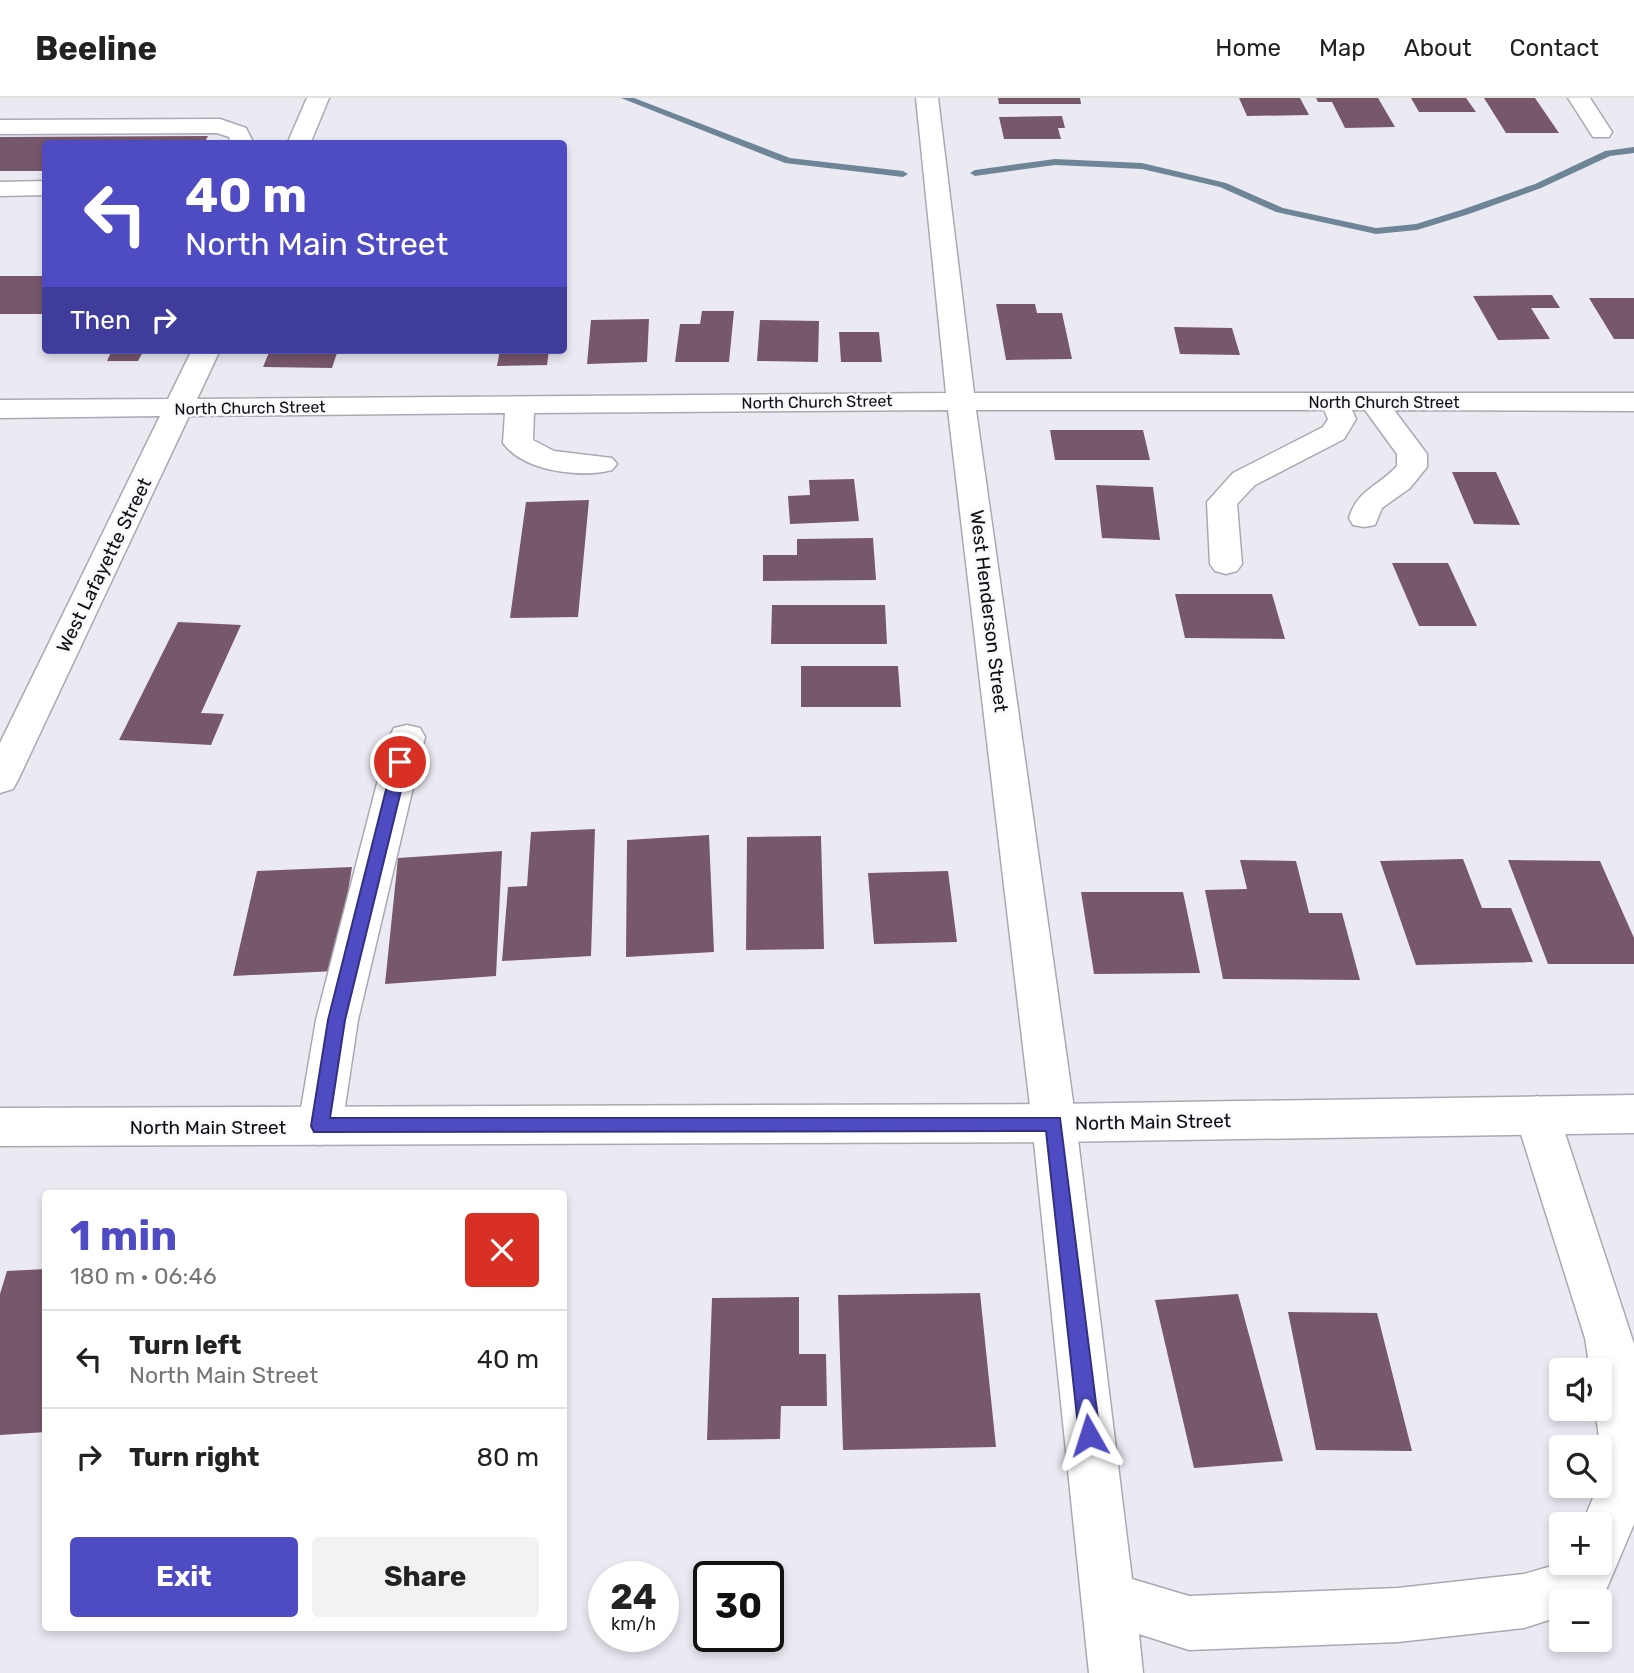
<!DOCTYPE html>
<html lang="en">
<head>
<meta charset="utf-8">
<style>
	body { margin:0; font-family:Rubik,sans-serif; background:#f2f2f2; color:#222; height:100vh; display:flex; flex-direction:column; font-size:26px; white-space:nowrap }
	* { box-sizing:border-box; margin:0 }
	p { font-size:23px; color:#767676 }
	.icon { flex:none; width:38px; height:38px; fill:none; stroke:currentColor; stroke-width:2; stroke-linecap:round; stroke-linejoin:round }
	.map { position:relative; flex:1; overflow:hidden }
	.side { position:absolute; left:42px; top:1092px; width:525px; height:441px; display:flex; flex-direction:column; background:#fff; border-radius:7px; box-shadow:0 4px 10px #0003 }
	.side>* { flex:none }
	.top-card { position:absolute; left:42px; top:42px; width:525px; height:214px; border-radius:7px; box-shadow:0 4px 10px #0003; background:#4f4cc3; color:#fff; overflow:hidden }
	.tools { position:absolute; left:1549px; top:1260px; display:grid; gap:14px }
	.tools a { display:grid; place-items:center; width:63px; height:63px; border-radius:7px; background:#fff; box-shadow:0 4px 10px #0003; font-size:35px }
	.speed { position:absolute; left:588px; top:1463px; display:flex; gap:14px; font-size:35px; font-weight:700; text-align:center }
	.speed>* { display:grid; place-content:center; width:91px; height:91px; border-radius:50%; background:#fff; box-shadow:0 4px 10px #0003; line-height:1 }
	.speed small { font-size:18px; font-weight:400 }
	.speed .limit { border:4px solid #111; border-radius:10px; background:#fff; color:#111 }
	.pin { position:absolute; display:grid; place-items:center; width:60px; height:60px; color:#fff; margin:-30px; border:4px solid #fff; border-radius:50%; box-shadow:0 2px 7px #0007 }
	.me { position:absolute; width:77px; margin:-38px; rotate:354deg; stroke-linejoin:round; filter:drop-shadow(0 0 5px #0008) }
	.turn { display:flex; align-items:center; gap:24px; height:147px; padding:0 28px; font-size:32px }
	.turn .icon { width:91px; height:91px; stroke-width:2.5 }
	.turn b { display:block; font-size:49px; line-height:60px }
	.then { display:flex; align-items:center; height:66px; padding:0 28px; background:#0003; gap:14px; font-size:26px }
	.round { display:grid; place-items:center; flex:none; width:74px; height:74px; border-radius:7px; background:#f2f2f2 }
	.overview { display:flex; align-items:center; justify-content:space-between; height:119px; padding:0 28px }
	h1 { font-size:42px; font-weight:700; line-height:52px; color:#4f4cc3 }
	.cta { display:flex; gap:14px; margin-top:auto; padding:14px 28px }
	.cta a { flex:1; height:80px; border-radius:7px; background:#4f4cc3; color:#fff; font-size:28px; font-weight:700; line-height:80px; text-align:center }
	.cta a+a { background:#f2f2f2; color:#222 }
	ul { padding:0; list-style:none }
	li { display:flex; align-items:center; gap:21px; height:98px; padding:0 28px; border-top:2px solid #e0e0e0 }
	li div { flex:1 }
	li b { display:block; font-size:26px }
	li em { font-style:normal }
	header { display:flex; align-items:center; gap:42px; box-sizing:border-box; height:98px; padding:0 35px; background:#fff; border-bottom:2px solid #e0e0e0 }
	header strong { font-size:33px }
	nav { display:flex; gap:38px; margin-inline-start:auto; font-size:24px }
	.map>svg:first-child { display:block }
	.lines { fill:none; stroke-linecap:round; stroke-linejoin:round }
	.stream { fill:#6e8597; fill-rule:evenodd }
	.building { fill:#77576a }
	.minor-casing { stroke:#aaa9b3; stroke-width:3 }
	.major-casing { stroke:#aaa9b3; stroke-width:3 }
	.minor { fill:#fff; fill-rule:evenodd }
	.major { fill:#fff; fill-rule:evenodd }
	.route { fill:#4f4cc3; stroke:#33317f; stroke-width:2 }
	.labels { text-anchor:middle; dominant-baseline:central; stroke-width:5; stroke-linejoin:round; paint-order:stroke }
	.far-street-label { font-size:16px; fill:#0f0f12; stroke:#f8f8fd }
	.street-label { font-size:19px; fill:#0f0f12; stroke:#f8f8fd }
</style>
</head>
<body>
<header>
<strong>Beeline</strong>
<nav><a>Home</a><a>Map</a><a>About</a><a>Contact</a></nav>
</header>
<div class="map">
<svg width="1634" height="1575" viewBox="0 0 1634 1575">
	<rect width="100%" height="100%" fill="#ebeaf3"/>
	<g class="lines">
		<path class="stream" d="M621,0H634L790,60L903,73L908,76L903,79L785,65Z
			M1634,49V55L1610,58L1541,90L1469,116L1417,132L1376,136L1276,114L1220,89L1142,71L1055,67L975,78L970,75L975,72L1055,61L1142,65L1226,85L1283,110L1376,130L1416,126L1461,112L1535,86L1605,53Z"/>
	</g>
	<path class="building" d="M998,0H1080L1081,6H999Z
		M1239,0H1300L1309,17L1247,18Z
		M1316,0H1378L1395,29L1345,30L1332,4H1318Z
		M1411,0H1466L1476,14H1419Z
		M1484,0H1535L1559,35H1506Z
		M1062,18L1065,30H1058L1061,41H1004L999,19Z
		M208,38L204,46H46V73H0V39Z
		M0,178H46V216H0Z
		M1552,197L1560,210H1531L1550,241L1498,242L1473,198Z
		M1589,200H1634V241H1614Z
		M996,206H1035L1037,215H1062L1072,261L1006,262Z
		M702,213H734L729,264H675L680,226H700Z
		M649,221L647,264L587,266L591,222Z
		M760,222L819,223L818,264L757,263Z
		M1174,229L1232,230L1240,257L1180,256Z
		M839,234H879L882,264H841Z
		M112,252H144L138,263H107Z
		M270,252H338L332,270L263,269Z
		M500,252H549L547,267L497,268Z
		M1050,332H1143L1150,362H1055Z
		M1452,374H1496L1520,427L1474,426Z
		M854,381L859,423L790,426L788,398L810,397L809,382Z
		M1096,387L1153,389L1160,442L1102,440Z
		M589,402L578,519L510,520L526,404Z
		M873,440L876,482L763,483V457H797V441Z
		M1392,465H1448L1477,528H1419Z
		M1175,496H1272L1285,541L1185,540Z
		M772,507H885L887,546H771Z
		M178,524L241,527L201,615L224,616L211,647L119,642Z
		M801,568H898L901,609H801Z
		M595,731L591,858L502,863L508,789L527,788L531,734Z
		M709,737L714,854L626,859L627,742Z
		M821,738L824,851L746,852L747,739Z
		M502,753L496,878L385,886L398,760Z
		M1463,761L1482,810H1511L1533,864L1416,867L1380,763Z
		M1240,762L1296,763L1309,815H1342L1360,882L1223,881L1205,792L1247,791Z
		M1508,762L1600,763L1634,840V866H1548Z
		M352,769L335,873L233,878L257,773Z
		M948,773L957,844L874,846L868,775Z
		M1081,794H1183L1200,875L1094,876Z
		M46,1171V1334L0,1337V1196L7,1173Z
		M980,1195L996,1349L843,1352L838,1197Z
		M1238,1196L1283,1363L1194,1370L1155,1202Z
		M799,1199V1256H826L827,1308H781L780,1341L707,1342L712,1200Z
		M1288,1214L1377,1215L1412,1353L1316,1352Z"/>
	<g class="lines">
		<defs>
			<path id="minor" d="M307,0H329L310,46H287Z
				M916,0H938L974,295H1634V313L1394,312L1427,356V369L1410,390L1382,410L1375,427L1364,429L1353,427L1349,420C1357,392 1379,388 1397,368V356L1365,312H1352L1356,321L1344,341L1255,387L1237,406L1242,466L1237,473L1226,476L1215,473L1210,466L1207,404L1233,375L1323,329L1328,321L1324,312H976L1076,1025L1132,1481L1189,1498L1398,1490L1524,1476L1562,1465H1600V1426H1582L1604,1374L1595,1311H1600V1272H1590L1585,1240L1515,1017L1522,1004L1537,998L1552,1004L1559,1017L1634,1246V1426L1601,1504L1561,1503V1518L1524,1530L1398,1544L1189,1552L1139,1536L1143,1575H1089L1032,1025L948,312L534,315L533,342L554,353L612,360L617,366L612,372C581,380 524,374 503,345L505,315L189,318L18,682L13,691L0,695V645L160,318L0,320V302L168,301L192,252H220L197,301L946,295Z
				M1568,0H1590L1612,34L1609,39H1593Z
				M220,21L246,30L254,46H231L229,39L217,35L0,36V22Z
				M46,83V97L0,98V84Z
				M407,627L420,630L425,639L358,922L342,1028L335,1041L320,1047L305,1041L298,1028L316,922L389,639L394,630Z"/>
			<path id="major" d="M1634,997V1035L1054,1044L0,1048V1010L1054,1006Z"/>
		</defs>
		<use href="#minor" class="minor-casing"/>
		<use href="#major" class="major-casing"/>
		<use href="#minor" class="minor"/>
		<use href="#major" class="major"/>
	</g>
	<path class="route" d="M400,659L408,664L345,922L330,1020H1060L1100,1337L1097,1344L1089,1347L1082,1344L1079,1337L1046,1033L314,1034L311,1028L328,922L393,664Z"/>
	<g class="labels">
		<g class="far-street-label">
			<text transform="translate(817 304) rotate(-1)">North Church Street</text>
			<text x="1384" y="304">North Church Street</text>
			<text transform="translate(250 310) rotate(-1)">North Church Street</text>
		</g>
		<g class="street-label">
			<text transform="translate(104 467) rotate(-64)">West Lafayette Street</text>
			<text transform="translate(989 513) rotate(83)">West Henderson Street</text>
			<text transform="translate(1153 1024) rotate(-1)">North Main Street</text>
			<text x="208" y="1029">North Main Street</text>
		</g>
	</g>
</svg>
<div class="tools">
<a><svg class="icon" aria-label="sound" viewBox="0 0 24 24"><path d="M4 9h4l5-4v14l-5-4H4zM17 9q2 3 0 6"/></svg></a>
<a><svg class="icon" aria-label="search" viewBox="0 0 24 24"><circle cx="10" cy="10" r="6"/><path d="M15 15l6 6"/></svg></a>
<a>+</a>
<a>−</a>
</div>
<div class="speed"><div>24<small>km/h</small></div><div class="limit">30</div></div>
<div class="pin" style="left:400px;top:664px;background:#d93025"><svg class="icon" aria-label="arrive" viewBox="0 0 24 24"><path d="M6 21V4h12l-3 4 3 4H6"/></svg></div>
<svg class="me" style="left:1089px;top:1337px" viewBox="-20 -20 40 40"><path d="M0-17L14 15 0 8-14 15z" fill="#4f4cc3" stroke="#fff" stroke-width="4"/></svg>
<div class="top-card">
<div class="turn"><svg class="icon" aria-label="left" viewBox="0 0 24 24"><path d="M17 20v-9H6M10 6l-5 5 5 5"/></svg><div><b>40 m</b>North Main Street</div></div>
<div class="then">Then<svg class="icon" aria-label="right" viewBox="0 0 24 24"><path d="M7 20v-9h11M14 6l5 5-5 5"/></svg></div>
</div>
<section class="side">
<div class="overview"><div><h1>1 min</h1><p>180 m · 06:46</p></div><a class="round" style="background:#d93025;color:#fff"><svg class="icon" aria-label="close" viewBox="0 0 24 24"><path d="M6 6l12 12M18 6L6 18"/></svg></a></div>
<ul>
<li><svg class="icon" aria-label="left" viewBox="0 0 24 24"><path d="M17 20v-9H6M10 6l-5 5 5 5"/></svg><div><b>Turn left</b><p>North Main Street</p></div><em>40 m</em></li>
<li><svg class="icon" aria-label="right" viewBox="0 0 24 24"><path d="M7 20v-9h11M14 6l5 5-5 5"/></svg><div><b>Turn right</b></div><em>80 m</em></li>
</ul>
<div class="cta"><a>Exit</a><a>Share</a></div>
</section>
</div>
</body>
</html>
